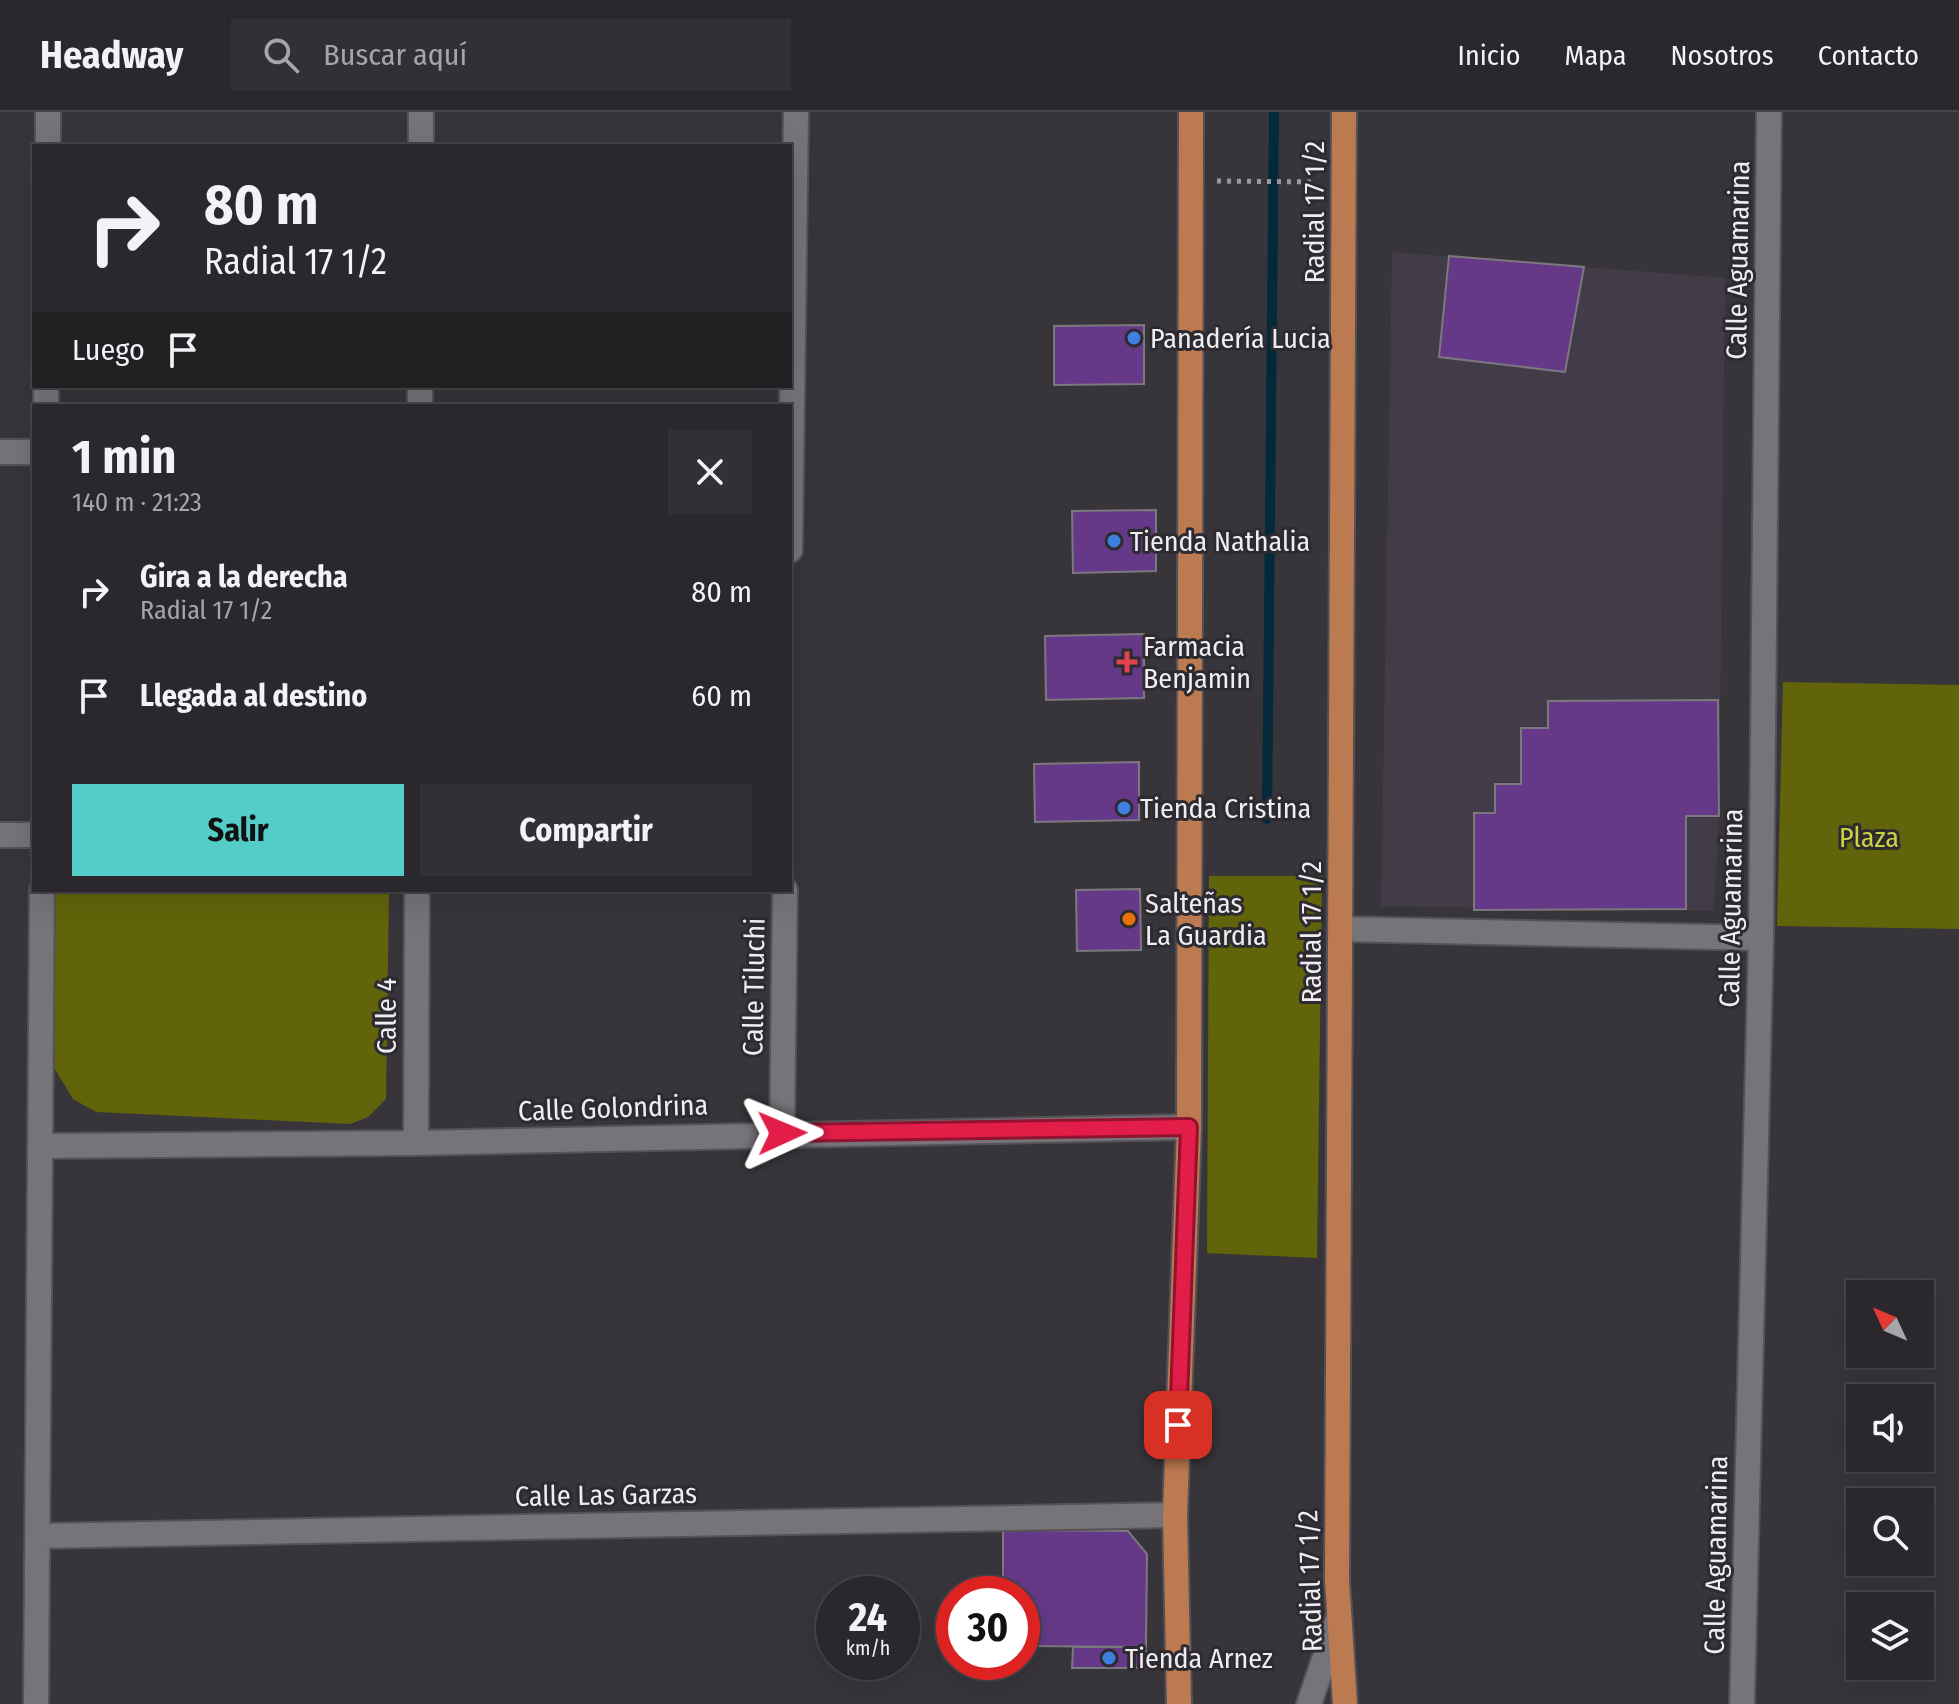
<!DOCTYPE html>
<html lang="es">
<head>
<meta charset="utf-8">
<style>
	body { margin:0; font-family:"Fira Sans Condensed",sans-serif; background:#323034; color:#f1f3f6; height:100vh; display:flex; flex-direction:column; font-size:30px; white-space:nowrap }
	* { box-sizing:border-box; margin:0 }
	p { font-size:26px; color:#a5a6a9 }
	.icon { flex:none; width:44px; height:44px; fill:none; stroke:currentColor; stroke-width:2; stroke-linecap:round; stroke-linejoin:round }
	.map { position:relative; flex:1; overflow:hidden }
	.details { position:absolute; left:32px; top:292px; width:760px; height:488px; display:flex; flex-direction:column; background:#2a282c; border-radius:0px; box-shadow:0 8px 32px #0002,0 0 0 2px #464448 }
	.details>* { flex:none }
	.guide { position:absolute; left:32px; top:32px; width:760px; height:244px; border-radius:0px; box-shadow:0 8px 32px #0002,0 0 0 2px #464448; background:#2a282c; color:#f1f3f6; overflow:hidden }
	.needle { width:52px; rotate:314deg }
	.tools { position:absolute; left:1846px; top:1168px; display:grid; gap:16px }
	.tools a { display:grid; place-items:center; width:88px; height:88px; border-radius:0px; background:#2a282c; box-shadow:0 8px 32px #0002,0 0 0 2px #464448; font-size:40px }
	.speed { position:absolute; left:816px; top:1464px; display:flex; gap:16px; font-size:40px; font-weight:700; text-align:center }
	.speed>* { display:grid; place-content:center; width:104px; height:104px; border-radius:50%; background:#2a282c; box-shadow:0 8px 32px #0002,0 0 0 2px #464448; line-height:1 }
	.speed small { font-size:20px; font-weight:400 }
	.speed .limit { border:12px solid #d22; background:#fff; color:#111 }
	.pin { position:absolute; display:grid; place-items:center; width:68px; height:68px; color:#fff; margin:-34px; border-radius:16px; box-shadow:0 4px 12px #0006 }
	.me { position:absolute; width:88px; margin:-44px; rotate:89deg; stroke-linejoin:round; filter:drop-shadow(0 0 6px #0008) }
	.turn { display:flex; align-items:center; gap:28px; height:168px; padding:0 40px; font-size:36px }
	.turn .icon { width:104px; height:104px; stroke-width:2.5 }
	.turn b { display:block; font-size:56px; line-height:68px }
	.then { display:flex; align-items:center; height:76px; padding:0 40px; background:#0003; gap:16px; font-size:30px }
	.round { display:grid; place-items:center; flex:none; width:84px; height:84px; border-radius:0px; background:#323034 }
	.summary { display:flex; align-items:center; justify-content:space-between; height:136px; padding:0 40px }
	h1 { font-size:48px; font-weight:700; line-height:60px }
	.button { display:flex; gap:16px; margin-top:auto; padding:16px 40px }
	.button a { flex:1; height:92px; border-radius:0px; background:#54cdc9; color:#111; font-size:32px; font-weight:700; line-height:92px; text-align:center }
	.button a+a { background:#323034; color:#f1f3f6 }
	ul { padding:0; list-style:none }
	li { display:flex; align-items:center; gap:24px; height:104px; padding:0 40px }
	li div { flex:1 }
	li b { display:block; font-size:30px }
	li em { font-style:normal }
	header { display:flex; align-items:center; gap:48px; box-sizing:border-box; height:112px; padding:0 40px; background:#2a282c; border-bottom:2px solid #464448 }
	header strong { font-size:38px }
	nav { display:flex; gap:44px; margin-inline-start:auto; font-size:28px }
	.search { width:560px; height:72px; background:#323034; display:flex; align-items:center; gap:20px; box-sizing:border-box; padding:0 28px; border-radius:0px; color:#a5a6a9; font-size:30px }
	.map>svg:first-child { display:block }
	.built { fill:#413c47 }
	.green { fill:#61640a }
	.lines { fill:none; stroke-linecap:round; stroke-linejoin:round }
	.stream { stroke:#04293b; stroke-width:10 }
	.building { fill:#653987; stroke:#7b787e; stroke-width:2 }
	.minor-casing { stroke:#555257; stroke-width:28 }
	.major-casing { stroke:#555257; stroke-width:28 }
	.path { stroke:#9a979c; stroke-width:5; stroke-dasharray:4 6; stroke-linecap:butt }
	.minor { stroke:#767379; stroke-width:24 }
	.major { stroke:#bc7a50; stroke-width:24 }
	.route-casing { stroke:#92132f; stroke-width:20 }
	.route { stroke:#e11d48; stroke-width:14 }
	.shop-dot { fill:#3f7fe0; stroke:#2d2b30; stroke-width:3 }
	.health-dot { fill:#e0444e; stroke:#2d2b30; stroke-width:3 }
	.food-dot { fill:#e8710a; stroke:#2d2b30; stroke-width:3 }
	.labels { text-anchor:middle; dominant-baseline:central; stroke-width:6; stroke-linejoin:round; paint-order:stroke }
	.street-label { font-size:28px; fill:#efedf1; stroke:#2d2b30 }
	.poi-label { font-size:28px; fill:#efedf1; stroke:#2d2b30; text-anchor:start }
	.park-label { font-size:28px; fill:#ccd142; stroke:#2d2b30 }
</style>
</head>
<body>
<header>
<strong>Headway</strong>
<div class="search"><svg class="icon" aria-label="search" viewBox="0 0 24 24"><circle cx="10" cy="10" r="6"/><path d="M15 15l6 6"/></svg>Buscar aquí</div>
<nav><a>Inicio</a><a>Mapa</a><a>Nosotros</a><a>Contacto</a></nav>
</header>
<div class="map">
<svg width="1959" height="1592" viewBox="0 0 1959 1592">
	<rect width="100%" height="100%" fill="#38353a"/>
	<path class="built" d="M1392,140L1725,166L1719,704L1714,799L1381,794Z"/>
	<path class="green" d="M1783,570L1959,573V817L1777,814Z
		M1209,764H1322L1317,1146L1207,1141Z
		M54,778H389L386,987L368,1005L350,1012L96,1000L73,987L53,954Z"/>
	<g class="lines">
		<path class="stream" d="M1267,707L1274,0"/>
	</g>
	<path class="building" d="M1449,144L1584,155L1565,260L1439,245Z
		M1144,213V272L1054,273V214Z
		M1156,398V459L1073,461L1072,399Z
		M1144,522V586L1046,588L1045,524Z
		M1718,588L1719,704H1686V797L1474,798V701H1495V672H1521V616H1548V589Z
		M1139,650V708L1035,710L1034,652Z
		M1140,777L1141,838L1077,839L1076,778Z
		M1003,1418L1128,1419L1147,1442L1146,1535L1022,1534V1482H1003Z
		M1073,1535H1146V1556H1072Z"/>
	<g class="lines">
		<defs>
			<path id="minor" d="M48,34V0
				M421,34V0
				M46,294V274
				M420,294V274
				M0,340H34
				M790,438L796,0
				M0,723H34
				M1341,817L1761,826
				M782,1021L785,778
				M416,1031L417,778
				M40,1034L416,1031L1189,1015
				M37,1424L1175,1403
				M36,1592L42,778
				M1309,1592L1339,1504
				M1742,1592L1761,826L1769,0"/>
			<path id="major" d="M1344,0L1337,1468L1345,1592
				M1179,1592L1175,1403L1189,1015L1191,0"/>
		</defs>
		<use href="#minor" class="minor-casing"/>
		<use href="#major" class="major-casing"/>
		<path class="path" d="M1217,69L1315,70"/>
		<use href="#minor" class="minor"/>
		<use href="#major" class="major"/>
	</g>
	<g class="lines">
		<defs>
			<path id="route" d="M782,1021L1189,1015L1178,1313"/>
		</defs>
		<use href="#route" class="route-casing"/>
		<use href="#route" class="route"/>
	</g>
	<g class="shop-dot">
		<circle cx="1134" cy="226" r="8"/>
		<circle cx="1114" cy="429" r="8"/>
		<circle cx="1124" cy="696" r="8"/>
		<circle cx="1109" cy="1546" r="8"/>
	</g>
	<path class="health-dot" d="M1123 538h8v8h8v8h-8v8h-8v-8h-8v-8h8z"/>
	<circle class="food-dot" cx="1129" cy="807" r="8"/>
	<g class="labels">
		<g class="street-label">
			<text transform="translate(1314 100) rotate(-90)">Radial 17 1/2</text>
			<text transform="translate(1738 148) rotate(-89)">Calle Aguamarina</text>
			<text transform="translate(1731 796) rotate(-89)">Calle Aguamarina</text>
			<text transform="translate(1311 820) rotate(-90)">Radial 17 1/2</text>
			<text transform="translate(754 875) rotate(-89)">Calle Tiluchi</text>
			<text transform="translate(386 904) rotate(-90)">Calle 4</text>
			<text transform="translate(613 996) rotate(-2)">Calle Golondrina</text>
			<text transform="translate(606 1383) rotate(-1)">Calle Las Garzas</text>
			<text transform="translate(1716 1443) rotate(-89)">Calle Aguamarina</text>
			<text transform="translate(1310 1469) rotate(-92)">Radial 17 1/2</text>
		</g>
		<g class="poi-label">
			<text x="1150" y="226">Panadería Lucia</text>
			<text x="1130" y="429">Tienda Nathalia</text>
			<text x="1143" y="534">Farmacia<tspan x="1143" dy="32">Benjamin</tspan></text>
			<text x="1140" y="696">Tienda Cristina</text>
			<text x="1145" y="791">Salteñas<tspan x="1145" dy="32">La Guardia</tspan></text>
			<text x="1125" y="1546">Tienda Arnez</text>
		</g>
		<g class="park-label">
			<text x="1869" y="725">Plaza</text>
		</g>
	</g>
</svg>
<div class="tools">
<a><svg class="needle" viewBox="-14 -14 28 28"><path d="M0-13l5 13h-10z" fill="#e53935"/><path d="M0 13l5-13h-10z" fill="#a5a6a9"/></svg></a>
<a><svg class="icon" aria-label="sound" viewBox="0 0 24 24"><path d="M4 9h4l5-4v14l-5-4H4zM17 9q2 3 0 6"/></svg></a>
<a><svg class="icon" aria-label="search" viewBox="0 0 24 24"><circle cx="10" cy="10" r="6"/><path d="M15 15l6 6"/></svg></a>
<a><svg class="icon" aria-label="layers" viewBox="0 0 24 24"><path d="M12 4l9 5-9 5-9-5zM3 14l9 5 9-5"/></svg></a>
</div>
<div class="speed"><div>24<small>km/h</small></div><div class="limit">30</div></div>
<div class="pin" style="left:1178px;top:1313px;background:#d93025"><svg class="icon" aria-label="arrive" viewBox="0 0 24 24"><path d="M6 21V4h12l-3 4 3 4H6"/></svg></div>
<svg class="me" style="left:782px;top:1021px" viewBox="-20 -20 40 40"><path d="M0-17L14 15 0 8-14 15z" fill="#e11d48" stroke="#fff" stroke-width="4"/></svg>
<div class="guide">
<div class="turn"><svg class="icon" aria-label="right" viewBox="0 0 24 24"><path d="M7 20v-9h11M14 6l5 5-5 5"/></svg><div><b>80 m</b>Radial 17 1/2</div></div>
<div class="then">Luego<svg class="icon" aria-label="arrive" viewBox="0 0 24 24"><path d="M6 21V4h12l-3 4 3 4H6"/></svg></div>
</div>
<section class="details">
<div class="summary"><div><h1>1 min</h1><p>140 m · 21:23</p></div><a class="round"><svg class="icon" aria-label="close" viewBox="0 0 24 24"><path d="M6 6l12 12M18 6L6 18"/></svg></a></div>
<ul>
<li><svg class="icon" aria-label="right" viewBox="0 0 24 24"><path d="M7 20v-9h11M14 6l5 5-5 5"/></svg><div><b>Gira a la derecha</b><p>Radial 17 1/2</p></div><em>80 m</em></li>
<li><svg class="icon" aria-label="arrive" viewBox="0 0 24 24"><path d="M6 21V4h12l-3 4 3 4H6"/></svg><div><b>Llegada al destino</b></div><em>60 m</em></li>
</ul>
<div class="button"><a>Salir</a><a>Compartir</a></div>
</section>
</div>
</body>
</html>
